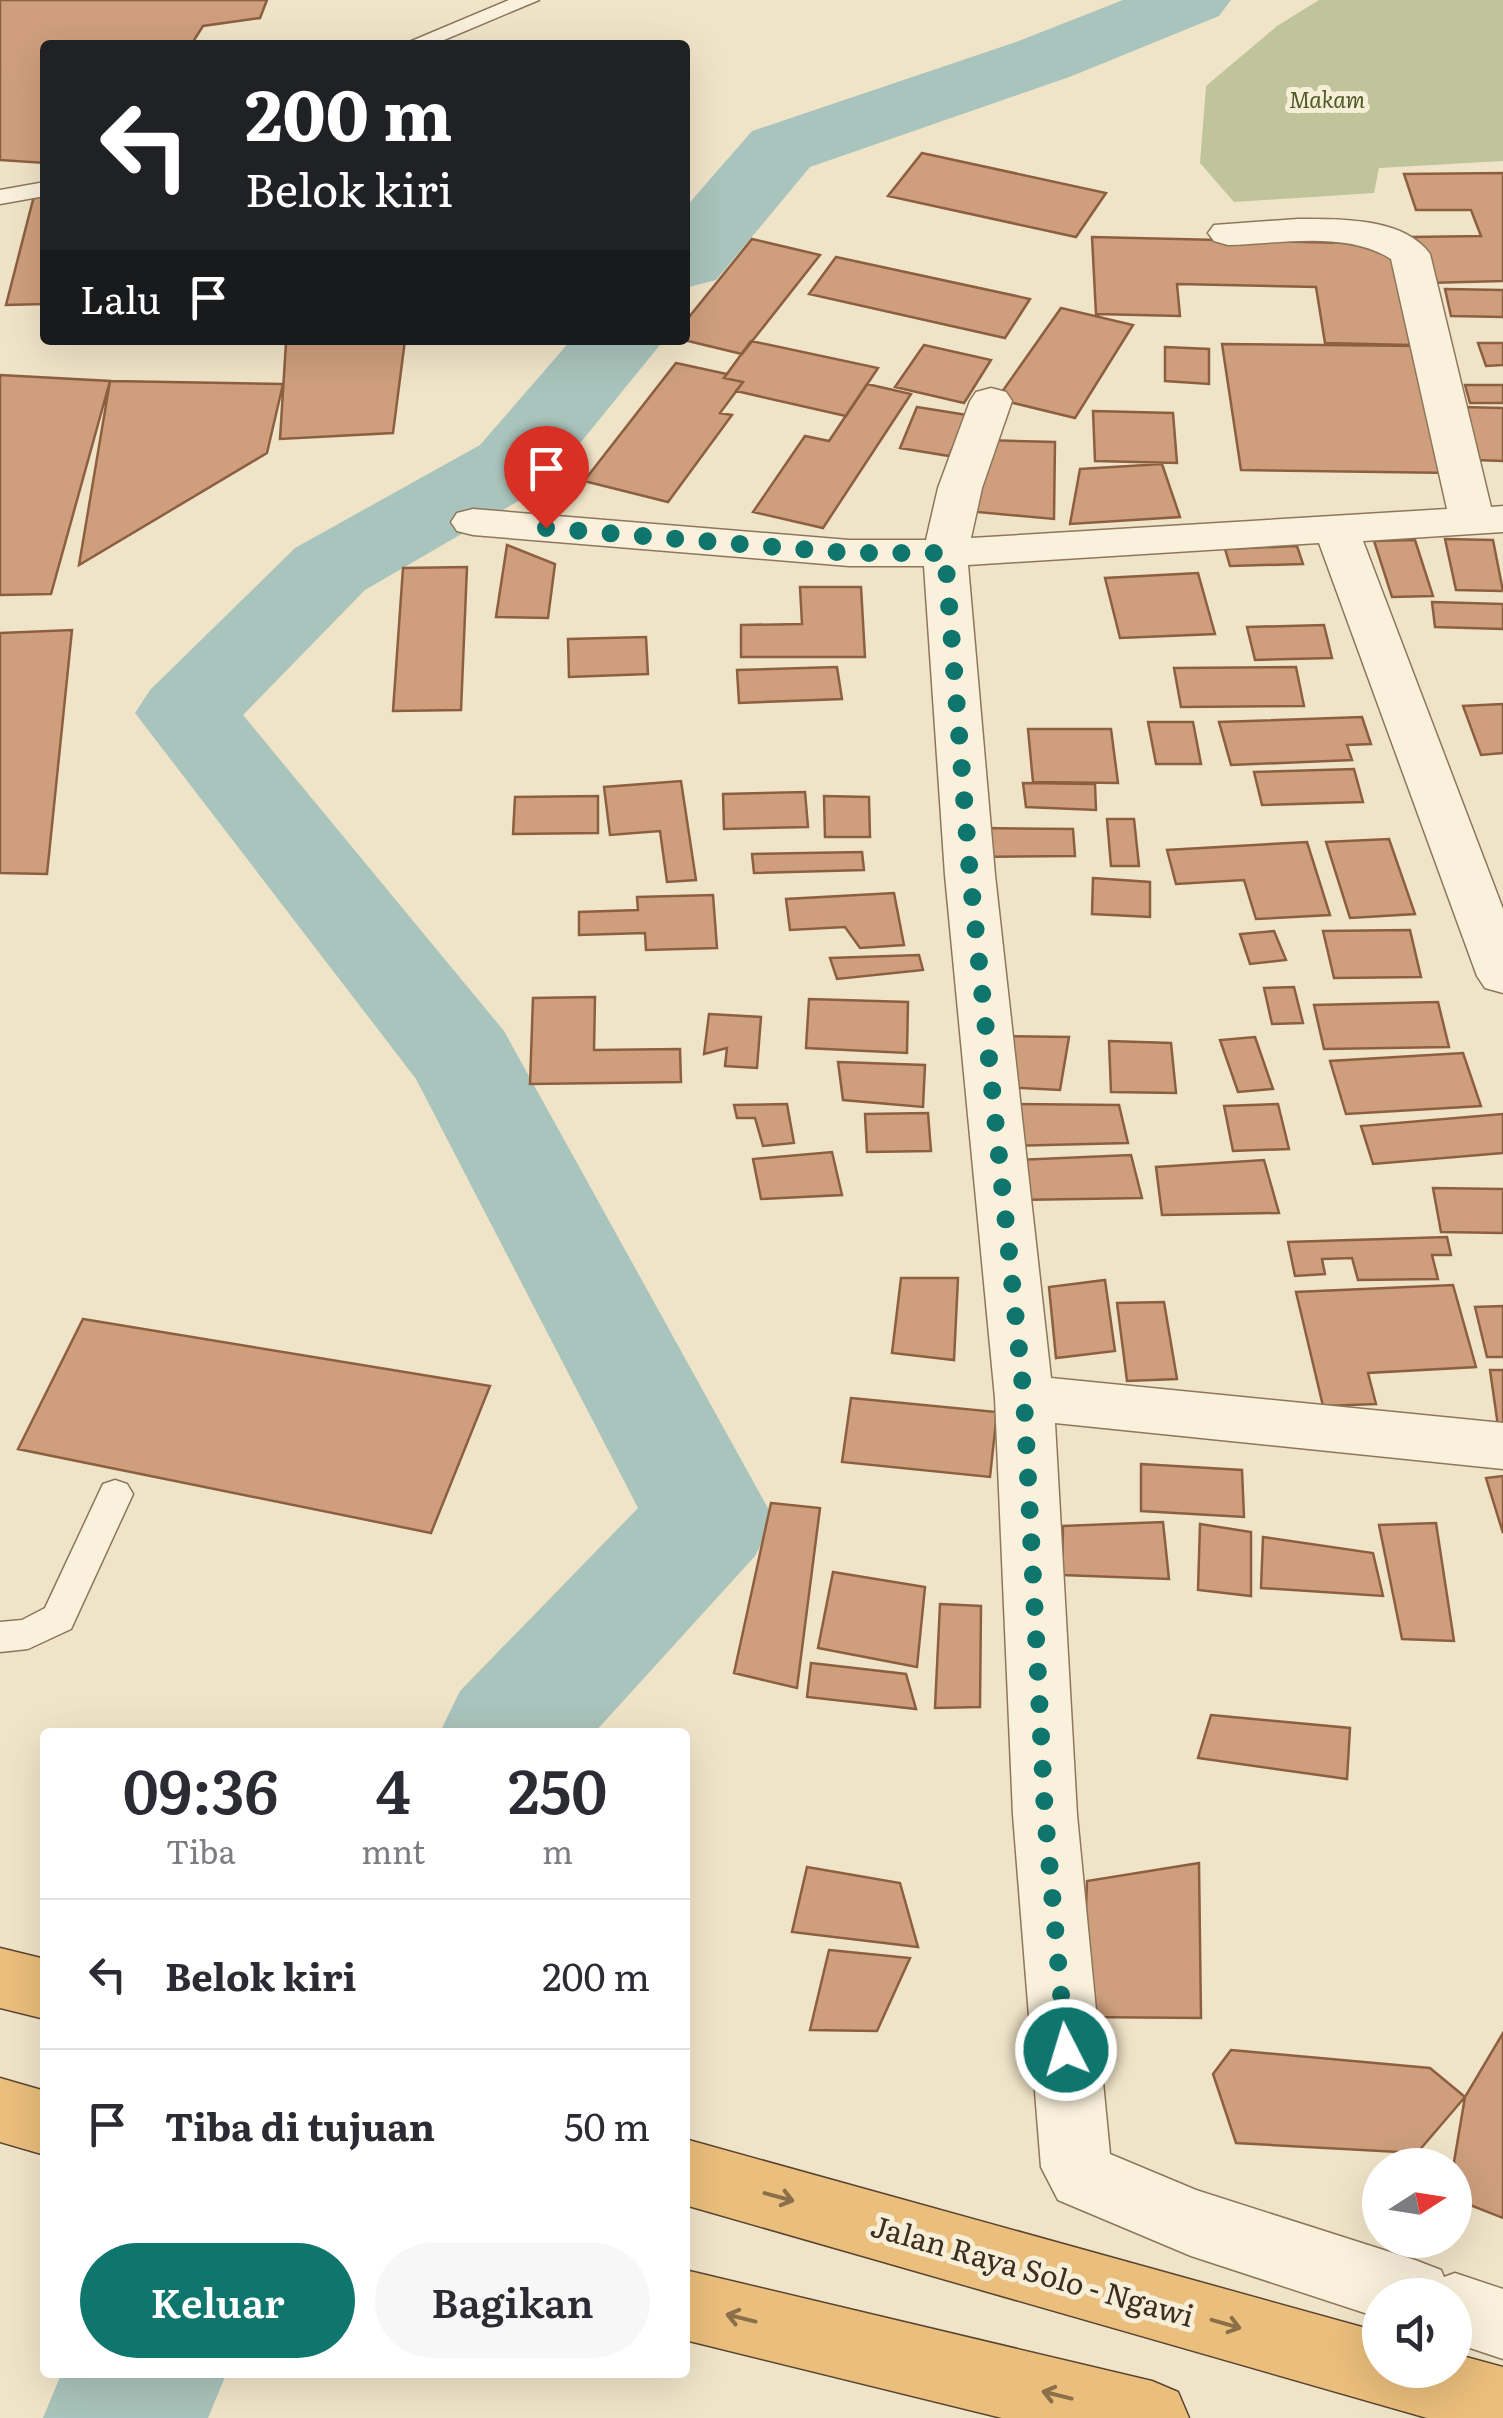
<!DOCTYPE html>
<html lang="id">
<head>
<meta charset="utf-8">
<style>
	body { margin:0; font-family:Literata,serif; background:#f7f7f7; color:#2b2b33; height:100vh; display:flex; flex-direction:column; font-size:38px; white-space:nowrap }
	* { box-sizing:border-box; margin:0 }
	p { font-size:32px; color:#7c7c81 }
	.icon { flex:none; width:55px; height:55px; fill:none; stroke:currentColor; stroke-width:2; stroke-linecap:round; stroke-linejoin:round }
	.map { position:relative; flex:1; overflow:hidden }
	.panel { position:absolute; left:40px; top:1728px; width:650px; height:650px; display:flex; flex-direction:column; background:#fff; border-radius:10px; box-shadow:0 10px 40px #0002 }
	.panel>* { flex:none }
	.banner { position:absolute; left:40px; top:40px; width:650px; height:305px; border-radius:10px; box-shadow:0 10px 40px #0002; background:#202124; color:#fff; overflow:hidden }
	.needle { width:65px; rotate:78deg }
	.buttons { position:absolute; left:1362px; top:2148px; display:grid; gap:20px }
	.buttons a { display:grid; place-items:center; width:110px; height:110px; border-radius:50%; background:#fff; box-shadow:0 10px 40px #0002; font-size:50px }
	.pin { position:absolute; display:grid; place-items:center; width:85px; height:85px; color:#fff; margin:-102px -42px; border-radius:50% 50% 50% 0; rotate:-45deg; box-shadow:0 0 10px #0007 }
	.pin .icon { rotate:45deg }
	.me { position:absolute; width:110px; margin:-55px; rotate:355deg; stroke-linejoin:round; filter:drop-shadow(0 0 8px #0008) }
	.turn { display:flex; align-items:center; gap:35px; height:210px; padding:0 40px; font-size:45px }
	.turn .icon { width:130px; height:130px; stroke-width:2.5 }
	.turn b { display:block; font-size:70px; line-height:85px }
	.then { display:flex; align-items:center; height:95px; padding:0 40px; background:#0003; gap:20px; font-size:38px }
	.eta { display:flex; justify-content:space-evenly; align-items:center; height:170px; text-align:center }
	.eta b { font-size:60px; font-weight:600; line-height:70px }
	.cta { display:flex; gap:20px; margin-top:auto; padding:20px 40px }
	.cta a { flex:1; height:115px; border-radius:60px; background:#0f766e; color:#fff; font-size:40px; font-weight:600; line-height:115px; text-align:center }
	.cta a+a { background:#f7f7f7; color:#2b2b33 }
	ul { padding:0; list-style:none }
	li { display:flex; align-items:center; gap:30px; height:150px; padding:0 40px; border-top:2px solid #e1e1e2 }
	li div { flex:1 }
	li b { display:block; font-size:38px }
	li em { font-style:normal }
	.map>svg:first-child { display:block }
	.cemetery { fill:#bfc49a }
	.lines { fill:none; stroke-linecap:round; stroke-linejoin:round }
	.river { fill:#a9c4bc; fill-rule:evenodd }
	.building { fill:#cf9f7d; stroke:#8d5f41; stroke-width:2.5 }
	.service-casing { stroke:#8d765c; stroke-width:3 }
	.minor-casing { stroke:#8d765c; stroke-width:3 }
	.trunk-casing { stroke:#5b4430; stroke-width:3 }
	.service { fill:#faf1dc; fill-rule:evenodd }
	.minor { fill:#faf1dc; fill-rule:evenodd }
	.trunk { fill:#eabe7c; fill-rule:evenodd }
	.oneway { stroke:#8b6f49 }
	.route { stroke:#0f766e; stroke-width:18; stroke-dasharray:0 32.4 }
	.labels { text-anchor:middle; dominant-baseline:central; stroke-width:10; stroke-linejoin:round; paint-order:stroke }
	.far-park-label { font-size:22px; font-style:italic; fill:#4d5a26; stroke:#f7eed8 }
	.near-street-label { font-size:30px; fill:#3d2e20; stroke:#f7eed8 }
</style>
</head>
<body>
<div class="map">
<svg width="1503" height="2418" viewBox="0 0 1503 2418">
	<rect width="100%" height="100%" fill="#f0e4c8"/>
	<path class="cemetery" d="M1319,0H1503V161L1379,168L1374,193L1234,202L1200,163L1206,86L1277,26Z"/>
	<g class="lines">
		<path class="river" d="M1123,0H1231L1219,16L1072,76L810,167L716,280L685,288V208L752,131L1016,42Z
			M571,340H664L546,485L365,590L243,715L504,1031L774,1519L755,1556L595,1732H440L460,1691L638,1508L416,1079L135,713L150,690L295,548L480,445Z
			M62,2372H227L208,2418H43Z"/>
	</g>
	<path class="building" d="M0,0H267L260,18L203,26L191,45H45V163L0,160Z
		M922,153L1106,193L1076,237L888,196Z
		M1503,173V281L1427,283L1412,237L1481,236L1471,210H1416L1404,174Z
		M45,191V304L6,305L35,192Z
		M1092,237L1392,244L1410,345L1325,343L1316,287L1177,284L1180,316L1096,314Z
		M752,239L820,255L742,354L684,340L685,322Z
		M836,257L1030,299L1005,338L809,294Z
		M1445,289L1503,290V317L1451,316Z
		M1061,308L1133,325L1075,418L997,399Z
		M405,340L393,433L280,439L286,343Z
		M751,341L878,368L846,416L736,391L743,382L724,378Z
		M1478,343H1503V365L1486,366Z
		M1222,344L1424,346L1453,473L1241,470Z
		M924,345L991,360L964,403L895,387Z
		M1165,347L1209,349V384L1165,381Z
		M676,363L727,374L724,378L743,382L720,413L732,415L668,502L584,481Z
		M0,375L110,381L51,594L0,595Z
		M110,381L283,384L267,453L79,565Z
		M867,384L911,394L823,528L753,512L805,436L829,441Z
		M1465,385H1503V403H1470Z
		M917,407L967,415L949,456L900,448Z
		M1463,407L1503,408V461L1476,460Z
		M1093,411L1173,413L1177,463L1095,461Z
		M980,440L1055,442L1054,519L966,511Z
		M1162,464L1180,517L1070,524L1080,469Z
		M1445,539L1493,540L1503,591L1456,590Z
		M1415,540L1433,596L1392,597L1374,541Z
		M507,545L555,564L548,618L496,617Z
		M1297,546L1303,564L1230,566L1225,549Z
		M467,567L461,710L393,711L403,568Z
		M1198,573L1215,634L1120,638L1105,578Z
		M800,587H861L865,657H741V625L802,624Z
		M1432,602L1503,604V629L1435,627Z
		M1324,625L1332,658L1255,660L1247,627Z
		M72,630L47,874L0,873V633Z
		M646,637L648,674L569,677L568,639Z
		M837,667L842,699L739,703L737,670Z
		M1296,667L1304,706L1181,707L1174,668Z
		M1503,704V753L1481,755L1463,706Z
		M1362,717L1371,744L1347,745L1352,760L1231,765L1219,722Z
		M1148,722H1193L1201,764H1156Z
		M1028,729H1111L1118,783L1033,782Z
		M1354,769L1363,802L1262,805L1254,772Z
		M681,781L696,880L667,882L660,831L610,835L604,787Z
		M1023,783L1095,784L1096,810L1026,807Z
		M805,792L808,827L724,829L723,794Z
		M598,796V833L513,834L515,797Z
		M824,796L869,797L870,837H825Z
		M1107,819H1134L1139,866H1111Z
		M980,828L1073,829L1075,856L977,857Z
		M1389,839L1415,914L1350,918L1326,842Z
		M1307,842L1330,915L1256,919L1244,880L1176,884L1167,850Z
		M862,852L864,870L754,873L752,854Z
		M1093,878L1150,882V917L1092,914Z
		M894,893L904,945L860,948L845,927L790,930L786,899Z
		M713,895L717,948L646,950L645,933L579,935V912L638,910L637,897Z
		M1410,930L1421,977L1334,978L1323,931Z
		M1274,931L1286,960L1250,964L1240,934Z
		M919,955L923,970L837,979L830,958Z
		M1294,987L1303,1023L1272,1024L1264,988Z
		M595,997L594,1050L680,1049L681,1082L530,1084L533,998Z
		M809,999L908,1002L907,1053L806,1048Z
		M1438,1002L1449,1047L1324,1049L1314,1005Z
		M709,1014L761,1017L757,1068L725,1066L727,1048L704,1054Z
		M998,1036L1069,1037L1060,1090L1002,1087Z
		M1255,1037L1273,1089L1238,1092L1220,1040Z
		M1109,1041L1171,1043L1176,1093L1111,1092Z
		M1463,1053L1481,1106L1346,1114L1330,1061Z
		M838,1062L925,1065L923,1107L843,1100Z
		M787,1104L794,1143L763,1146L755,1118H737L734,1105Z
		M1006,1104L1119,1105L1128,1143L1008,1146Z
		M1278,1104L1289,1149L1233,1151L1224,1106Z
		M928,1113L931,1151L867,1152L865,1114Z
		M1503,1114V1153L1373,1164L1361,1126Z
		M832,1152L842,1195L761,1199L753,1159Z
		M1131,1155L1142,1198L1015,1200L1014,1160Z
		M1264,1160L1279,1213L1162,1215L1156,1167Z
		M1433,1188L1503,1189V1233L1441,1232Z
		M1447,1237L1451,1255H1432L1438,1279L1358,1280L1352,1258L1322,1259L1325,1274L1295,1276L1288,1242Z
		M901,1278H958L954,1360L892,1353Z
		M1105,1280L1115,1351L1056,1358L1049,1287Z
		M1453,1285L1476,1367L1368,1373L1376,1404L1323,1406L1296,1292Z
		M1164,1302L1177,1379L1127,1381L1117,1303Z
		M1503,1306V1357H1487L1475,1307Z
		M83,1319L490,1386L431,1533L18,1449Z
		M1490,1370H1503V1426H1498Z
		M851,1398L997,1412L990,1477L842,1462Z
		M1141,1464L1242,1470L1244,1517L1141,1511Z
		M1503,1476V1533L1486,1478Z
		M771,1503L820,1508L797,1688L734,1673Z
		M1163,1522L1169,1579L1062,1575L1063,1526Z
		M1436,1523L1454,1641L1402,1639L1379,1525Z
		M1200,1524L1251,1532V1596L1198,1590Z
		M1263,1537L1373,1553L1383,1596L1261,1588Z
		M833,1572L925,1587L917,1667L818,1648Z
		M940,1604L981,1606L980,1707L935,1708Z
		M811,1663L906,1674L916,1709L807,1697Z
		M1211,1715L1350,1728L1347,1779L1198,1758Z
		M1199,1863L1201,2018L1082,2017L1087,1881Z
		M807,1867L900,1883L918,1947L792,1932Z
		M829,1950L910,1958L877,2031L810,2030Z
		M1503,2033V2218L1465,2203L1454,2162L1465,2097Z
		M1231,2050L1430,2068L1465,2097L1417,2153L1236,2143L1213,2074Z"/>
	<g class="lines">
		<defs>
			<path id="service" d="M509,0H539L432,45H402Z
				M45,182V196L0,204V190Z
				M115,1480L127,1484L133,1494L71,1629L28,1649L0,1652V1622L22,1620L45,1608L103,1484Z"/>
			<path id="minor" d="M1298,219C1338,219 1404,217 1430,254L1491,507L1503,506V532L1363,541L1503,909V993L1485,988L1477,976L1319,543L968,565L995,875L1051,1378L1503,1423V1469L1055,1423L1077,1815L1110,2154L1196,2190L1415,2260L1441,2270L1444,2277L1455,2273L1503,2289V2359L1455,2343V2295H1380V2318L1191,2256L1058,2200L1041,2167L1013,1815L995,1398L945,875L924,566H849L473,535L457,531L451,522L457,513L473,509L849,540H926L938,488L970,401L976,392L991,388L1006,392L1012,401L982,488L971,538L1447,509L1391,259C1346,230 1279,244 1228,245L1214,241L1208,233L1214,225Z"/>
			<path id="trunk" d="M0,1948L45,1959V2019L0,2008Z
				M0,2078L45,2091V2155L0,2142Z
				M685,2139L1380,2332V2370H1455V2354L1503,2367V2418H1427L685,2205Z
				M685,2270L1152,2381L1178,2392L1189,2418H1002L685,2340Z"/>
		</defs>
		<use href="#service" class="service-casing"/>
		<use href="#minor" class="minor-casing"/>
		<use href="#trunk" class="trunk-casing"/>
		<use href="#service" class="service"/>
		<use href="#minor" class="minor"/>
		<use href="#trunk" class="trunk"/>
	</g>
	<defs><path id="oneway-shaft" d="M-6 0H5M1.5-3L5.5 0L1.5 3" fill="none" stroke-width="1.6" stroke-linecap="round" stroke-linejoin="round" transform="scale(2.5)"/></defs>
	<g class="oneway">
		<use href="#oneway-shaft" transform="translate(779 2197) rotate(15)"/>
		<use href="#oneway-shaft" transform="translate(741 2318) rotate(-166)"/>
		<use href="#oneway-shaft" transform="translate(1226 2324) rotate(16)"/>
		<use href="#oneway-shaft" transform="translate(1057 2395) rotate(-166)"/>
	</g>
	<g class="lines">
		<path class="route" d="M546,528L849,553H945L970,875L1024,1398L1045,1815L1066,2050"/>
	</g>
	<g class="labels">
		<g class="far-park-label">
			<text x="1327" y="98">Makam</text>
		</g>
		<g class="near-street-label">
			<text transform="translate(1033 2269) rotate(16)">Jalan Raya Solo - Ngawi</text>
		</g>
	</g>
</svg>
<div class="buttons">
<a><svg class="needle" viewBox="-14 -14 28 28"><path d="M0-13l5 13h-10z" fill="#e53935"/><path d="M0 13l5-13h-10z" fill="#7c7c81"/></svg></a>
<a><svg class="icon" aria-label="sound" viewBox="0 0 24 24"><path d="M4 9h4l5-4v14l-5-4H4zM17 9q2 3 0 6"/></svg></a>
</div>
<div class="pin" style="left:546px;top:528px;background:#d93025"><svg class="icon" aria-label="arrive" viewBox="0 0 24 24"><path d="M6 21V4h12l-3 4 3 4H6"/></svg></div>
<svg class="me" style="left:1066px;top:2050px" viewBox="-20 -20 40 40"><circle r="17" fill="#0f766e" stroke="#fff" stroke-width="3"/><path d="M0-11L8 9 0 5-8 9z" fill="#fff"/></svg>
<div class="banner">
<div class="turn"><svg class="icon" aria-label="left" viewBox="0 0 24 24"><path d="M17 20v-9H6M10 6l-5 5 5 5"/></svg><div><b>200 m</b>Belok kiri</div></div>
<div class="then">Lalu<svg class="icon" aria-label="arrive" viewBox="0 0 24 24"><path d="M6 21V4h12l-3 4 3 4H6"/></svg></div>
</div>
<section class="panel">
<div class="eta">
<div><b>09:36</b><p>Tiba</p></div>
<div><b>4</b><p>mnt</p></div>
<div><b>250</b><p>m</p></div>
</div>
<ul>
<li><svg class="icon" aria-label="left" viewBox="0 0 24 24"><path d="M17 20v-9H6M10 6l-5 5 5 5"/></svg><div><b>Belok kiri</b></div><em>200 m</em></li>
<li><svg class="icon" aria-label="arrive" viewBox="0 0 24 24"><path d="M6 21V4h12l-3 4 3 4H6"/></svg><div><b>Tiba di tujuan</b></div><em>50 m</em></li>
</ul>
<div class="cta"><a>Keluar</a><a>Bagikan</a></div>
</section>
</div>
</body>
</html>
